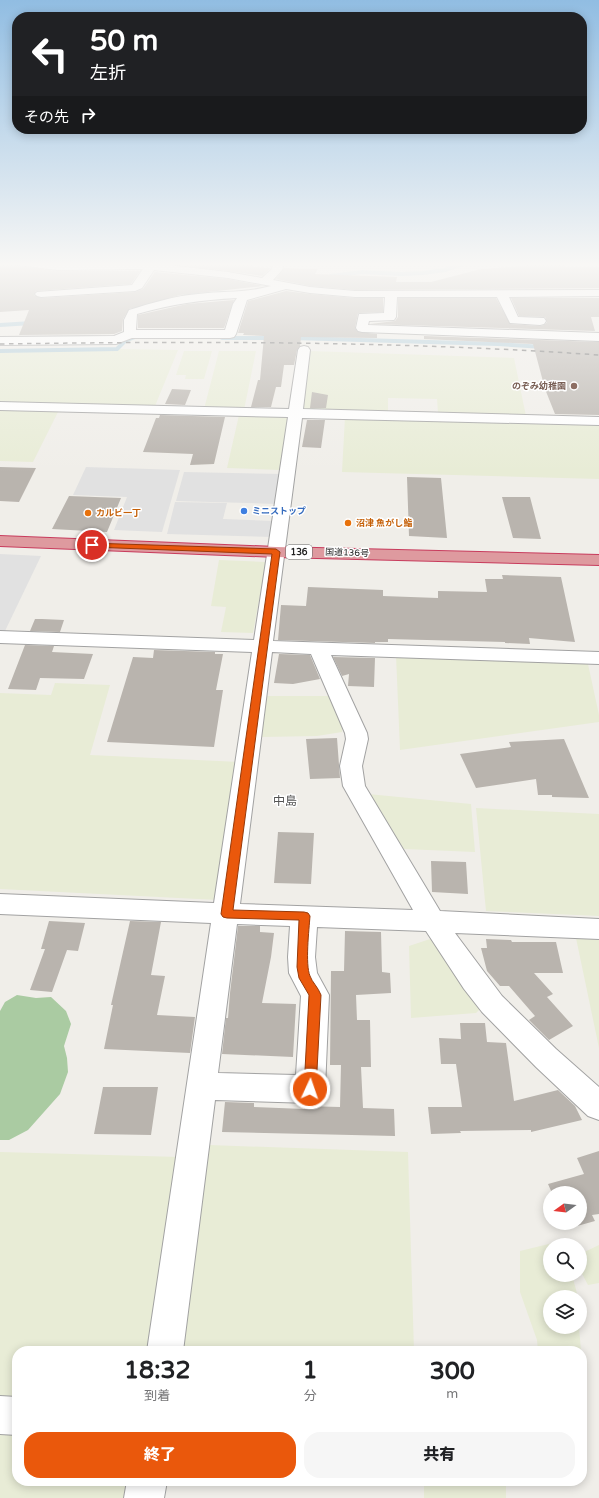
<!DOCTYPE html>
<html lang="ja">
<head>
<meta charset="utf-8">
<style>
	body { margin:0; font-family:"Varela Round","Noto Sans JP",sans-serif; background:#f6f6f6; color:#202124; height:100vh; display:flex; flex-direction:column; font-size:15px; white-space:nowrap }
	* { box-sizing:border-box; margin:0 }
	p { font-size:13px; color:#757577 }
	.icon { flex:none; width:22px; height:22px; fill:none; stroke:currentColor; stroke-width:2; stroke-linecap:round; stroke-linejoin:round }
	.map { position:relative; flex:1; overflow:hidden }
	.panel { position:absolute; left:12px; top:1346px; width:575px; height:140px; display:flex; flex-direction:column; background:#fff; border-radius:16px; box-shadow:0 2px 10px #0003 }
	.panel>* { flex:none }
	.banner { position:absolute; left:12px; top:12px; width:575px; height:122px; border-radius:16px; box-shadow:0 2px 10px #0003; background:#202124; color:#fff; overflow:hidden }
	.needle { width:26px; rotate:255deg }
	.fabs { position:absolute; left:543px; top:1186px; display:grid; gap:8px }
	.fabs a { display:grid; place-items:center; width:44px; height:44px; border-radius:50%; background:#fff; box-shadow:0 2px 10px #0003; font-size:20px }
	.pin { position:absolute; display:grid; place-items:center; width:34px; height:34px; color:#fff; margin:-17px; border:2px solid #fff; border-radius:50%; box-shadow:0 1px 4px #0007 }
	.me { position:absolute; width:44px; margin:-22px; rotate:3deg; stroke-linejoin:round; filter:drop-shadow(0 0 3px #0008) }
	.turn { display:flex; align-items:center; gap:14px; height:84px; padding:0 12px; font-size:18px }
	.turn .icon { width:52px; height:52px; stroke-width:2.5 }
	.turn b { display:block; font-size:28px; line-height:34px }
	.then { display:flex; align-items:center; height:38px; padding:0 12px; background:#0003; gap:8px; font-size:15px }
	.eta { display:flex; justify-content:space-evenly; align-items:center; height:68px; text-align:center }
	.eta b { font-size:24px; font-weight:800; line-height:28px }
	.primary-button { display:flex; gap:8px; margin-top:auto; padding:8px 12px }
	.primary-button a { flex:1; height:46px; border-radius:16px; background:#ea580c; color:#fff; font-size:16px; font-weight:800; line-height:46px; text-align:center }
	.primary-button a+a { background:#f6f6f6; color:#202124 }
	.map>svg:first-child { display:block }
	.farmland { fill:#e8ecd6 }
	.forest { fill:#aacba2 }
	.parking { fill:#e1e1e1 }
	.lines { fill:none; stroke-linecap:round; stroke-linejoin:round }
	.stream { stroke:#aecbd8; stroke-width:4 }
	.building { fill:#b9b4ae }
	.minor-casing { stroke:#a2a2a2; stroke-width:2 }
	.highway-casing { stroke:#c83c5d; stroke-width:2 }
	.minor { fill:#fff; fill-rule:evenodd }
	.highway { fill:#de9a9f; fill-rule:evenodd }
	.rail { stroke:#6f6f6f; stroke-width:1.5; stroke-dasharray:4.5 4.5; stroke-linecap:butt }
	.route { fill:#ea580c; stroke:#983908 }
	.education-dot { fill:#8d6e63; stroke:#fff; stroke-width:1.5 }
	.shop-dot { fill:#3f7fe0; stroke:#fff; stroke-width:1.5 }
	.food-dot { fill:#e8710a; stroke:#fff; stroke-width:1.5 }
	.labels { text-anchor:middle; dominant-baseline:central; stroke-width:3; stroke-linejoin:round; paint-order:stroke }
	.far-education-label { font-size:9px; font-weight:bold; fill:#785e54; stroke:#fff; text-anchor:end }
	.far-shop-label { font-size:9px; font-weight:bold; fill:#366cbe; stroke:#fff; text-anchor:start }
	.far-food-label { font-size:9px; font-weight:bold; fill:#c56008; stroke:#fff; text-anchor:start }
	.shield { fill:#fff; stroke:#646464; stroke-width:1 }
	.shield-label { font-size:9px; font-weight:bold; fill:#212121 }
	.far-street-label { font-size:9px; fill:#212121; stroke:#fff }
	.quarter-label { font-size:12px; fill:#545454; stroke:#fff }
</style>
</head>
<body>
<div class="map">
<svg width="599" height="1498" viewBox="0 0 599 1498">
	<rect width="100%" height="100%" fill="#f0eee9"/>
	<path class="farmland" d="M119,349L178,350L155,406L0,404V353Z
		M184,351H212L204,379H185L186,375H176Z
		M219,351H256L244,410L204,409Z
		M309,351L514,358L526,416L438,413L437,399L388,398V412L301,411Z
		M0,409L59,410L33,462L0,461Z
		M239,415L290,416L281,470L227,468Z
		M345,417L599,423V479L342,472Z
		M219,560L266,562L253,633L221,632L226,607L211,606Z
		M396,655L588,664L599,715V722L400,750Z
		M55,683L110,685L90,755L240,762L218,900L0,889V693L51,695Z
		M265,696H335L344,721L342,732L317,736L262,737Z
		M368,794L471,804L475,852L404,849Z
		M476,808L599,814V916L486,911Z
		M436,937L482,1007L476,1013L411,1018L409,946Z
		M576,938L599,939V1048Z
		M209,1145L408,1152L414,1351H182Z
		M0,1152L180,1157L151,1351H17V1398L0,1396Z
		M561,1241L562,1245H550V1275H572L578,1297H550V1327H579L581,1351H538L537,1340L520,1292V1251Z
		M599,1245V1283L588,1285L580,1270V1254Z
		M0,1432L17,1433V1481H132L129,1498H0Z
		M424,1481H506V1498H424Z"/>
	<path class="forest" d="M17,995L36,998L51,997L66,1011L71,1024L64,1046L67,1058L68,1072L60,1094L28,1130L9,1140H0V1011L5,1002Z"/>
	<path class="parking" d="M86,467L180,470L162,532L114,530L127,497L73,495Z
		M184,472L283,474L278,504L176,501Z
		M175,502L227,503L223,519L275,521L273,537L167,534Z
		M0,554L41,556L5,631H0Z"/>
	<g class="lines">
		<path class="stream" d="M331,276L362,272L401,274L423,273L445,270L468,262
			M185,296L225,293
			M135,307L167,299
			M0,325L32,323
			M222,338H273
			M292,338L498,344L543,347
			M0,351L117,349L125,341L135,337"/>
	</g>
	<path class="building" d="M0,262H11L17,266L58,271H140L131,284L36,291L34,295L41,298L135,292L143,289L155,272L228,279L264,286L180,295L129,309L123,319L122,331L114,334L19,335L29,310L0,312Z
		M157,262H256L253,267L271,268L262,276L228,271Z
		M521,262H561L566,267H599V288L355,290L310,286L276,279L284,268L318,269L315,274L397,277L396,282H431L481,269L527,266Z
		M286,291L310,294L355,298H383V312L358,313L355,328L358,332L377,334V338L301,337L300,346L297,350L294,365H284L281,387H276L271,407H251L258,380H260L264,336L243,335L244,333H238L248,301Z
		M398,298H496L510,324L540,326L544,325L547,322L545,317L519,316L511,298H599V317H591L595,331L370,324L395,321L398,317Z
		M234,300L224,328H138V315L187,304Z
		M424,336L599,342V415L555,414L545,389L533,344L424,339Z
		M172,389L191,390L185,405L165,404Z
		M312,392L328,395L326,408H310Z
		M160,415L225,417L214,464L190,465L193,454L143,452L156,418H159Z
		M307,420H325L321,448L302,447Z
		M0,467L36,468L19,502L0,501Z
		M407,477L441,478L447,538L409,536Z
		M69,496L121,498L107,532L52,529Z
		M502,497H530L541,539L513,538Z
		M502,575L561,577L575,642L529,638L530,644L505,643V642L388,639V642H375V643L278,640L281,605L306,606L308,587L383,590V596L438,598V591L487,592L485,579H503Z
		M35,619H42L64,620L60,632L30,631Z
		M25,645L54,646L52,652L93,654L84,679L40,678L36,690L8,689Z
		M154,650L215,652V654H223L216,690H223L214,747L107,742L133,657L153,658Z
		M279,654L310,655L320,679L293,684L274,683Z
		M333,657L375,658L374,687L348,686L349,674L342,676Z
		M337,738L340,778L310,779L306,739Z
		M564,739L589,798L552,797V795H538L536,779L476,788L460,754L511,747L509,742Z
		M278,832L314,833L311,884L274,883Z
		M431,861L466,862L468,894L432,892Z
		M49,921L85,923L78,951L67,950L52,992L30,990L45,949H41Z
		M130,921L161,922L151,975L165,976L157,1015L195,1017L190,1053L104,1049L113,1005H111Z
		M238,926H260V932L274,933L271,957L262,1003L296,1004L293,1057L222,1054L226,1018H228L230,993Z
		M345,931L381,932L382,972L390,973L391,993L356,995L357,1020H370L371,1067H361L363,1108L394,1109L395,1136L222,1132L225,1102L254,1103V1107L304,1109V1106L340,1107L341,1065H330L331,971H344Z
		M486,939L511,940L512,942H556L563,973H534L553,994L547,997L573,1026L549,1040L529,1020L535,1016L509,986H500L487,971L481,948H487Z
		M460,1023H485L487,1042L506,1043L514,1101L558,1090L575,1106L582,1120L531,1132V1130L460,1131L461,1133L431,1134L428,1107H462L456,1064H441L439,1038L461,1039Z
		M103,1087H158L151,1135L94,1134Z
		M599,1151V1214L592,1215L595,1221L570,1228L568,1223H580V1193H552L548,1184L584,1174L577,1158Z"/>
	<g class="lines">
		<defs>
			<path id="minor" d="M12,262L58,264L151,263L228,272L262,278L272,269L274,262H284L282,270L273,280L310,287L355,291L599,290V296L509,297L518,317L544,318L546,321L544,324L540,325L510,323L497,297H397L396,317L394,320L369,321L368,325L599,333V341L362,332L358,331L356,328L359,314L384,313L385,297H355L310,293L286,289L247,300L236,334L234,337L230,338H132L116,344L0,345V337L114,336L124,332V320L129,310C152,303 174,296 198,294C223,291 247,293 271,286L228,278L154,270L142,288L135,291L41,297L37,296L35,294L37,292L132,285L143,269L58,270L17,265ZM237,298L233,304L225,330H136L137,314C173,304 200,300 237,298Z
				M304,346L308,347L310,350L303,409L599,417V425L302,418L273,641L599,652V664L331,655L367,733L368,739L362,766L365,786L440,911L599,919V939L455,933L502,996L556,1049L599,1087V1120L588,1116L536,1067L482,1012L464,989L426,931L317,927L315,957L317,973L329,995L325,1089L321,1099L310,1103L215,1100L183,1351H147L211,923L0,914V894L214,903L252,652L0,643V631L254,640L288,417L0,410V402L289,409L298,350L300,347ZM272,652L311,654L345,733L346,739L340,766L343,786L413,910L240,904ZM237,924L290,926L288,957L289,973L301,996L296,1075L218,1073Z
				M0,1396L17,1397V1435L0,1434Z
				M127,1481H167L164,1498H124Z"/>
			<path id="highway" d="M0,536L276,547L599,555V565L276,557L0,546Z"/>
		</defs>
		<use href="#minor" class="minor-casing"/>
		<use href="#highway" class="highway-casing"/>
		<use href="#minor" class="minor"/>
		<use href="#highway" class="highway"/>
		<path class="rail" d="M0,344C200,341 399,341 599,355"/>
	</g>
	<linearGradient id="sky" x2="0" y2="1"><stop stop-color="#91bde2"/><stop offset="0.56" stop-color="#f8f7f5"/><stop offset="1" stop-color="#f8f7f5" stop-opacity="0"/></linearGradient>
	<rect width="599" height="472" fill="url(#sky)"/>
	<path class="route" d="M89,543L276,549L280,552L233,910L304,912L308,913L310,916C309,930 305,964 310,976C312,982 318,987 321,995L316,1089L314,1093L310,1095L306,1093L304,1089L309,995L299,978L297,967L299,920L227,918L223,917L221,914L272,554L92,547L88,545Z"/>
	<circle class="education-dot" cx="574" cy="386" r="4"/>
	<circle class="shop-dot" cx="244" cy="511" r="4"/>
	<g class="food-dot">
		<circle cx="88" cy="513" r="4"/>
		<circle cx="348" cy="523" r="4"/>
	</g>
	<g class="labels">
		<g class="far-education-label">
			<text x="566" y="386">のぞみ幼稚園</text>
		</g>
		<g class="far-shop-label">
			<text x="252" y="511">ミニストップ</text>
		</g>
		<g class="far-food-label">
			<text x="96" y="513">カルビ一丁</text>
			<text x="356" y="523">沼津 魚がし鮨</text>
		</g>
		<rect class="shield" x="286" y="545" width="26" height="14" rx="3"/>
		<g class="shield-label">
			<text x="299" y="552">136</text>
		</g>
		<g class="far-street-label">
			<text transform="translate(347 553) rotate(2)">国道136号</text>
		</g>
		<g class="quarter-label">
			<text x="285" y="801">中島</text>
		</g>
	</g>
</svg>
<div class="fabs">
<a><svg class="needle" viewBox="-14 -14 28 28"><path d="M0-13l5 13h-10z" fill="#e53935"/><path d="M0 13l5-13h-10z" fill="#757577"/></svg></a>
<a><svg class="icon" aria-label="search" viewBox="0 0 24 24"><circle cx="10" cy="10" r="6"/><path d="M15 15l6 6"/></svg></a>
<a><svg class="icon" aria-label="layers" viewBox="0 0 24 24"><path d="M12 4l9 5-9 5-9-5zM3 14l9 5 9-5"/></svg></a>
</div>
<div class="pin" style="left:92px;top:545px;background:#d93025"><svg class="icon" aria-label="arrive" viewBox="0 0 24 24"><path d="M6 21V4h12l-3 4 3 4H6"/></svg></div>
<svg class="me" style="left:310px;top:1089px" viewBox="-20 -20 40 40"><circle r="17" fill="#ea580c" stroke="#fff" stroke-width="3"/><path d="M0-11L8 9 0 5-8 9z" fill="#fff"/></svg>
<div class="banner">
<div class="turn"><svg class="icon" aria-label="left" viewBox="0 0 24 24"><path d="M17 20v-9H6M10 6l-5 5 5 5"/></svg><div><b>50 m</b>左折</div></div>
<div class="then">その先<svg class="icon" aria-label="right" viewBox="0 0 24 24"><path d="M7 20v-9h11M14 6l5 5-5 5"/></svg></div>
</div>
<section class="panel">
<div class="eta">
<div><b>18:32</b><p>到着</p></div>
<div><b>1</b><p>分</p></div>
<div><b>300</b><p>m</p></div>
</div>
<div class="primary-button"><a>終了</a><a>共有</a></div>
</section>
</div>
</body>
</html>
